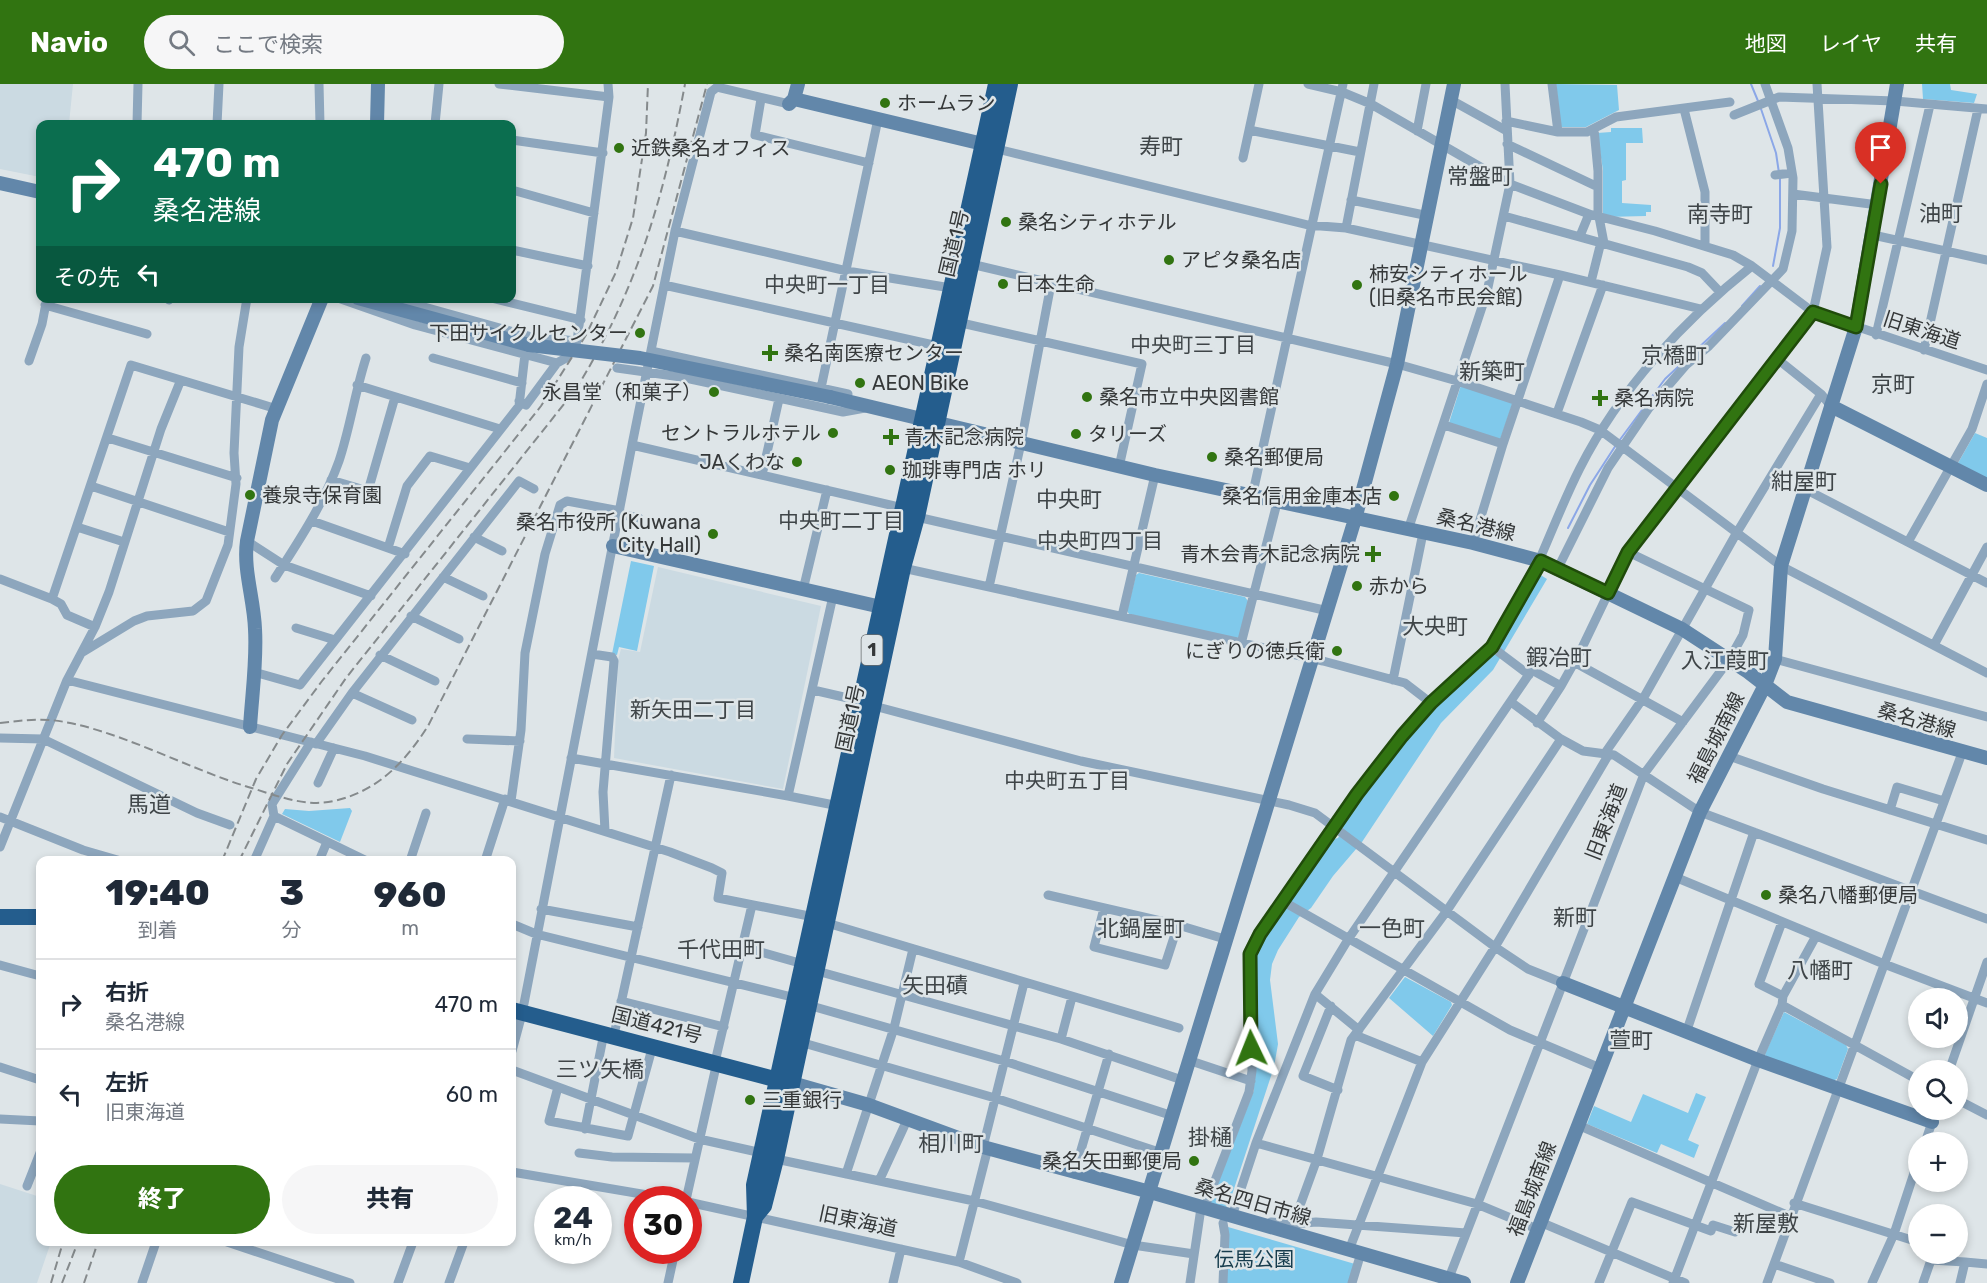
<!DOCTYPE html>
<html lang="ja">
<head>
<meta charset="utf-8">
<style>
	body { margin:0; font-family:Rubik,"Noto Sans JP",sans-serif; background:#f6f6f7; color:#1f2937; height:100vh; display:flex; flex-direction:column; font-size:22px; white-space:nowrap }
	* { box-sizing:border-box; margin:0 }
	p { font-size:20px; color:#747a83 }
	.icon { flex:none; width:33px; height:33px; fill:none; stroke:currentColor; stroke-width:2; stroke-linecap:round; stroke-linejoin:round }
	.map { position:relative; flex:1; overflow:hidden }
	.details { position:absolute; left:36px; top:772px; width:480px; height:390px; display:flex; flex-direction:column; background:#fff; border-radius:12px; box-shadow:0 3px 9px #0003 }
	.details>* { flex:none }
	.top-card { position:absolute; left:36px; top:36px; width:480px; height:183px; border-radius:12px; box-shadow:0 3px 9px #0003; background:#0b6e4f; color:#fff; overflow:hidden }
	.tools { position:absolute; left:1908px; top:904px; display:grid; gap:12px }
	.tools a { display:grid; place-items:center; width:60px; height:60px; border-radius:50%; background:#fff; box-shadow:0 3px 9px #0003; font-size:30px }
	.speed { position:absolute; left:534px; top:1102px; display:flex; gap:12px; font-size:30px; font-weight:700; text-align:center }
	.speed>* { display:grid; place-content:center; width:78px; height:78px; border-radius:50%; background:#fff; box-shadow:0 3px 9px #0003; line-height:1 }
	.speed small { font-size:15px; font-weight:400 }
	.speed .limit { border:9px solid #d22; background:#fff; color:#111 }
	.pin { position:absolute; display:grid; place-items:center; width:51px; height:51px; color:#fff; margin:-62px -26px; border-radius:50% 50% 50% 0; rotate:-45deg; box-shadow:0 0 6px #0007 }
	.pin .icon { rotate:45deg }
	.me { position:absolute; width:66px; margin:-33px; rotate:358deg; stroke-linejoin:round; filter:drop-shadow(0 0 4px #0008) }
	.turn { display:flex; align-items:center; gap:21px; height:126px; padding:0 18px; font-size:27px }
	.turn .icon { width:78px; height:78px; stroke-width:2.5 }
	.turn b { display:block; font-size:42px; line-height:51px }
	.then { display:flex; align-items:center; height:57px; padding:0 18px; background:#0003; gap:12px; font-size:22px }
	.eta { display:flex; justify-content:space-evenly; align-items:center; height:102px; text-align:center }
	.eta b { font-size:36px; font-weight:800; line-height:42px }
	.button { display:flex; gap:12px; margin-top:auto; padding:12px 18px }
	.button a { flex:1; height:69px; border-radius:36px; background:#317411; color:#fff; font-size:24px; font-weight:800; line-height:69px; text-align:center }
	.button a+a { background:#f6f6f7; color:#1f2937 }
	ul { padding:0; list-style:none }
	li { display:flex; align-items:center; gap:18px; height:90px; padding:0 18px; border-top:2px solid #e0e1e3 }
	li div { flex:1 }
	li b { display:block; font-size:22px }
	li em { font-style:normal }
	header { display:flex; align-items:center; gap:36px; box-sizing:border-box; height:84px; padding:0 30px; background:#317411; color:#fff }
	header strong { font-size:28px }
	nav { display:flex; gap:33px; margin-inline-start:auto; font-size:21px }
	.search { width:420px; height:54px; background:#f6f6f7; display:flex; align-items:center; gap:15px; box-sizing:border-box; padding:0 21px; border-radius:33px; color:#747a83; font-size:22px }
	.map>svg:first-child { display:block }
	.built { fill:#cbdae2 }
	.green { fill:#80c9eb }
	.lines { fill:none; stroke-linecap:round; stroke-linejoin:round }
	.stream { stroke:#8ba7e7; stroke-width:2 }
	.street { stroke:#8da6bd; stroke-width:9 }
	.secondary { stroke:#6287aa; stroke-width:14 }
	.highway { stroke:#245d8d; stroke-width:16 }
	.rail { stroke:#858a8c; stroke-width:2; stroke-dasharray:9 4.5; stroke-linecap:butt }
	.secondary-bridge { stroke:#6287aa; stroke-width:14 }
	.route-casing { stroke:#204b0b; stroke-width:15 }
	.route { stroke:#317411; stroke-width:10 }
	.poi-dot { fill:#317411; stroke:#dee5e8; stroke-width:2 }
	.labels { text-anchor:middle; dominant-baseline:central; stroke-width:5; stroke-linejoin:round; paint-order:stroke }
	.shield { fill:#dee5e8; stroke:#686c6e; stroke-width:1.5 }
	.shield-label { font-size:18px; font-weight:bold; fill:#353839 }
	.poi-label { font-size:20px; fill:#353839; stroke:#dee5e8; text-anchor:start }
	.street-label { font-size:20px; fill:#353839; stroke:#dee5e8 }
	.park-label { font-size:20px; fill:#163c4d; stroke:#dee5e8 }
	.neighbourhood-label { font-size:21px; fill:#3f4548; stroke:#dee5e8 }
	.quarter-label { font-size:22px; fill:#3f4548; stroke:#dee5e8 }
</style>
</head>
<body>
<header>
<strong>Navio</strong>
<div class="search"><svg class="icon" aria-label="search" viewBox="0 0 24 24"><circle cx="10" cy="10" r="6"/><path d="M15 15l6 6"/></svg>ここで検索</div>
<nav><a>地図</a><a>レイヤ</a><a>共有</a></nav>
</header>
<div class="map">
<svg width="1987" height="1199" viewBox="0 0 1987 1199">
	<rect width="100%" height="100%" fill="#dee5e8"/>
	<path class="built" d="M0,0H73L69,40H40V93L0,85Z
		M658,483L821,522L783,705L614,674L618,576L621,565L640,568Z
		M0,1100L40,1113V1158H51L37,1199H0Z"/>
	<path class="green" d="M1556,0L1617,1L1619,26L1586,43H1561Z
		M1922,0H1950L1951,6L1977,10L1974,19L1923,15Z
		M1611,44H1642L1643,59H1626V96L1622,97V119L1651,121V128H1646V132L1606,133L1603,130V86L1597,49L1611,48Z
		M1461,301L1513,318L1500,356L1449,339Z
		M1975,349L1987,354V396L1958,379Z
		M631,477L654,482L637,567L619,563L617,571L612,570Z
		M1139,489L1245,513L1248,517L1239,553L1235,555L1129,530L1127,527L1136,491Z
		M1539,490L1547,495L1493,586L1441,639L1362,758L1333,792L1311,824L1299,833L1278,866L1272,880L1270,896L1278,960L1274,983L1229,1120L1226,1123L1210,1120L1254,1006V872L1258,860L1331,756L1338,754L1343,745V737L1409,648L1492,570Z
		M350,724L352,727L340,758L282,730L285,725L309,727Z
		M1405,893L1451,918L1452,921L1433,952L1389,914Z
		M1784,928L1846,961L1848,965L1837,995L1832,997L1766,973L1765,970Z
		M1696,1009L1706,1013L1688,1056L1699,1061L1694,1074L1661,1060L1657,1069L1587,1040L1594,1022L1631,1038L1643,1010L1688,1029Z
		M1228,1143L1355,1180L1349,1199H1226Z"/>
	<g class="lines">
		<path class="stream" d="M1751,0L1758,17
			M1760,22L1776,69L1779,89
			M1773,182L1780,144V94
			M1742,222L1760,202
			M1619,357L1665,295L1725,239
			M1568,444L1590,401L1616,361"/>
		<path class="street" d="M319,0L320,40
			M499,0L609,13
			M1308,0L1342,8L1371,20L1510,100L1589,130L1655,147L1733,171L1752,182L1813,228L1987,286
			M1552,0L1558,48
			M761,15L755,51L869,79
			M1451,16L1507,47
			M789,20L717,3L711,8L675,147L632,361L903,424
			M1684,25L1705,108V162
			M1734,31L1779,13L1895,17L1987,25
			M1506,37L1558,48H1587L1616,33L1730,18
			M137,40L138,0
			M217,40L219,0
			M435,40L439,0
			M1594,45L1598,87V133
			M1249,46L1360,68
			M1417,47L1426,0
			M512,56L603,69
			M1507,60L1598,103
			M993,64L1308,141L1346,144L1560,191L1701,225
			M1243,74L1259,0
			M1775,91L1792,89
			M512,106L594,129
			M1793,110L1878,121
			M1351,116L1429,132
			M1504,132L1688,183L1702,189L1720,208
			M1599,133L1604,159
			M1346,144L1374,0
			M675,147L847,187L951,204
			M1873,151L1987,176
			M1580,152L1589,130
			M512,166L588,182
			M971,180L1397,280L1457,297L1581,338L1600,346L1781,482L1987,589
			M1591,198L1601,158
			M664,201L938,262
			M338,214L415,241L557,279
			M392,214L532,253L577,257
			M491,214L581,236
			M169,216L170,214
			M45,221L147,250
			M957,238L1142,280L1119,383
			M1876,251L1930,21
			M1924,266L1978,25
			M651,267L848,310
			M433,274L522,299
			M1776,274L1821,310L1831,322
			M29,277L42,240L47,214
			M617,284L681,293L843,328L865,324
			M357,301L500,345
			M821,304L878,35
			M519,317L526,321L557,279L566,274L577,257L609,13L608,0
			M1557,329L1603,201
			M1444,341L1503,360
			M108,354L237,394
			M762,391L779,315
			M331,396L368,407L395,313
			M91,402L229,448
			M1803,404L1987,499
			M1252,413L1343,0
			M619,430L639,434
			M917,433L1328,527
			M312,437L405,470
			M77,443L124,458
			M1408,446L1487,208L1510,100L1505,0
			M474,453L502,467
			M247,457L284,481L371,512
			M1908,458L1972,345L1987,300
			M1473,459L1503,360L1560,191
			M388,464L407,402L430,372L470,384
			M903,484L1323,577L1405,599L1431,619
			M1558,484L1608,384L1649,324L1686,281L1709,262L1783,185L1792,147L1793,94L1788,64L1765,0
			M443,493L483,512
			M275,494C299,457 324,419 339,377C350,344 355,308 366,274
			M0,495L52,515L61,520L67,531L95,543
			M989,503L1021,359L1051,200
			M803,506L827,406
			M52,515L131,281L277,325
			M411,532L459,555
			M1122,532L1155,391
			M296,544L335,556
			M1241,560L1277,419
			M1934,561L1987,463
			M1492,563L1529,591
			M83,568L134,537L147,532L193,527L206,517L228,461L236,400L234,369L239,263L247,214
			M592,570L612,573L614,577L603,708L605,747
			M380,571L435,597
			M1775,575L1987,633
			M1574,578L1683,638
			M261,590L300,601L519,322L525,270
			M67,596L365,672L670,768L712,784L722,789L718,814L814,833
			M1393,596L1423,449
			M813,606L861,617
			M352,609L519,397L534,405
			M1511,618L1561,655L1583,667L1614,671L1700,728L1987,835
			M874,622L1081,677L1289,721L1315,729L1495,863L1528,885L1563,899
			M1537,639L1561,602
			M0,654L43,655L197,729L230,741
			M467,655L520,657
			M316,660L352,609L412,636
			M1605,669L1644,613L1736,450L1821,310
			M1729,672L1823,705L1987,756
			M571,674L788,712L833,512
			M318,699L334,664
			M788,712L839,722
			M511,717L521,646L525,569L545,470L560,421L567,417L620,427
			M1890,726L1897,703L1944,717
			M274,732L367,777
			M0,733L83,766L121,777
			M0,763L67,596L95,543L109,508L161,345L180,298
			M254,777L274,732L272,720L311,658
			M319,777L327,758
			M410,777L426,729
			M485,777L505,715
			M1675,793L1884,880L1987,919
			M1048,811L1178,841
			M1284,818L1510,946L1600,984
			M1104,824L1094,863L1165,881L1178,841L1228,856
			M541,825L638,843
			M827,839L1179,944
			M512,840L536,850L796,914
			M743,863L803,880
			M0,881L40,892
			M817,887L1061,955L1185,997
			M1315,910L1359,946
			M1783,912L1816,852
			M621,917L724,943
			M808,921L1004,977L1173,1032
			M1782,921L1918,996
			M1331,922L1303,992L1338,1006
			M1687,946L1754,748
			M614,951L671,691
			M1355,951L1422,978
			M1061,955L1072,913
			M800,958L995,1014L1162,1069
			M512,967L522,930L632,361
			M1191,977L1251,997
			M715,978L752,821
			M0,983L40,996
			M512,986L699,1055L762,1069
			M1949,987L1987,878
			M558,1003L549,1037L628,1052L653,961
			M1958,1016L1987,1031
			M0,1035L40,1037
			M1578,1041L1789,1132
			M585,1045L604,949
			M1256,1059L1477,1120L1537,1145
			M1925,1059L1936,1026
			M983,1063L1024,899
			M579,1069L612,1073L695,1074
			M776,1075L974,1117L1133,1161L1194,1170
			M512,1088L677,1116
			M846,1090L894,944L913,865
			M1074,1090L1109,970
			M879,1097L908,1034
			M27,1102L40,1069
			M686,1116L717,978
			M688,1118L959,1178L1017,1199
			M1794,1119L1918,1158
			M1204,1125L1249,1008L1252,987L1250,870L1260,850C1308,784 1350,714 1403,651C1413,639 1423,625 1436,614C1454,597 1478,583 1493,562C1532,508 1550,443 1580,384C1620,305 1684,236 1752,182
			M1232,1132L1256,1059L1315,910L1349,854L1532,586L1561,602L1580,568L1628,468L1813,228L1827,163L1817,0
			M1271,1138L1294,1140L1316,1138L1466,1149
			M1540,1138L1685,1199
			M1223,1139L1225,1151L1223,1199
			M1290,1149L1317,1075L1351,956L1446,828L1561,655
			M227,1158L350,1199
			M1349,1166L1422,978L1495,863L1609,670
			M959,1178L988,1064
			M1774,1180L1830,1199
			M142,1199L156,1158
			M398,1199L413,1158
			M449,1199L464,1158
			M668,1199L675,1167
			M893,1199L901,1165
			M1190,1199L1201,1124
			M1352,1199L1361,1169
			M1447,1199L1644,690L1729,576L1743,551L1749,526L1628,468
			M1599,1199L1632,1118L1711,1147L1713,1141L1735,1148
			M1673,1199L1758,976L1782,921L1783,912L1759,900L1782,838
			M1767,1199L1962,669
			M1872,1199L1894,1150L1918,1077
			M1923,1199L1931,1176L1965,1178
			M1960,1199L1965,1178L1987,1180"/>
		<path class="secondary" d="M794,15L983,60
			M789,20L794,15L798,0
			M377,40L378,0
			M0,99L40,108
			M358,214L529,261
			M830,313L1155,391L1473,459L1541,477L1682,545L1748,588L1787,618L1987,674
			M1831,322L1987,401
			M613,462L890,525
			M250,643C252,610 257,577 255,545C254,515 243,486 247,457L272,336L322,214
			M1563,899L1758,976L1932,1038
			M792,999L869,1021L983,1063L1150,1108L1464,1199
			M1121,1199L1355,435L1397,280L1454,0
			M1517,1199L1700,728L1765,601L1775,575L1781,482L1856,243L1897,0"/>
		<path class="highway" d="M0,833H40
			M512,926L786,998
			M755,1133L764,1122L776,1075L903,484L917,433L1010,0
			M741,1199L755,1133L754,1101L996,0"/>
		<path class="rail" d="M0,639C17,637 33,635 50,636C108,641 187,684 245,702C273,710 304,724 334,717C378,707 405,678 428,642L653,202L707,0
			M222,777L256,695L282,651L322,597L541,322L586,251L616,188L633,134L646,49L648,0
			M239,777L287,680L346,594L576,305C637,206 664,113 685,0
			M51,1199L63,1158
			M62,1199L78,1158
			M84,1199L98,1158"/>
		<path class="secondary-bridge" d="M529,261L640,274L830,313"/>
	</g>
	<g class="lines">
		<defs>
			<path id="route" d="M1251,964L1250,870L1260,850L1357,710L1402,652L1431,619L1492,563L1541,477L1608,509L1628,468L1813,228L1856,243L1881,100"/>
		</defs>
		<use href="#route" class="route-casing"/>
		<use href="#route" class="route"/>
	</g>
	<g class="poi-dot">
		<circle cx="885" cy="19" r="6"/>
		<circle cx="619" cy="64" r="6"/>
		<circle cx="1006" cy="138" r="6"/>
		<circle cx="1169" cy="176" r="6"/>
		<circle cx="1003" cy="200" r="6"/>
		<circle cx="1357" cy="201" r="6"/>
		<circle cx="640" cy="249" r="6"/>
		<path d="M767 260h6v6h6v6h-6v6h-6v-6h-6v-6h6z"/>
		<circle cx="860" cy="299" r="6"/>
		<circle cx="714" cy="308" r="6"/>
		<circle cx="1087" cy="313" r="6"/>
		<path d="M1597 305h6v6h6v6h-6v6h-6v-6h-6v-6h6z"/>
		<circle cx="833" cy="349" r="6"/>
		<circle cx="1076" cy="350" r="6"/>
		<path d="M888 344h6v6h6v6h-6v6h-6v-6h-6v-6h6z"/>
		<circle cx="1212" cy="373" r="6"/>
		<circle cx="797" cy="378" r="6"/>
		<circle cx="890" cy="386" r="6"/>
		<circle cx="250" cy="411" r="6"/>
		<circle cx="1394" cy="412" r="6"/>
		<circle cx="713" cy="450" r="6"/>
		<path d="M1370 461h6v6h6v6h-6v6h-6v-6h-6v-6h6z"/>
		<circle cx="1357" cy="502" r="6"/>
		<circle cx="1337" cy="567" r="6"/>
		<circle cx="1766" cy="811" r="6"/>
		<circle cx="750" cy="1016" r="6"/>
		<circle cx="1194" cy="1077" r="6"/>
	</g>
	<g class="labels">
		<rect class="shield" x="861.5" y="551" width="21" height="30" rx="4.5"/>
		<g class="shield-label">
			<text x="872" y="566">1</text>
		</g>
		<g class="poi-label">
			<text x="897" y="19">ホームラン</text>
			<text x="631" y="64">近鉄桑名オフィス</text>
			<text x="1018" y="138">桑名シティホテル</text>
			<text x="1181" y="176">アピタ桑名店</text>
			<text x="1369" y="190">柿安シティホール<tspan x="1369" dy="23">(旧桑名市民会館)</tspan></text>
			<text x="1015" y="200">日本生命</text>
			<text x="628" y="249" text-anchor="end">下田サイクルセンター</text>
			<text x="784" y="269">桑名南医療センター</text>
			<text x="872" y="299">AEON Bike</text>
			<text x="702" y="308" text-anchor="end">永昌堂（和菓子）</text>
			<text x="1099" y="313">桑名市立中央図書館</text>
			<text x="1614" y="314">桑名病院</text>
			<text x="821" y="349" text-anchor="end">セントラルホテル</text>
			<text x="1088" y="350">タリーズ</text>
			<text x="904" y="353">青木記念病院</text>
			<text x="1224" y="373">桑名郵便局</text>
			<text x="785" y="378" text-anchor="end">JAくわな</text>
			<text x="902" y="386">珈琲専門店 ホリ</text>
			<text x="262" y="411">養泉寺保育園</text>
			<text x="1382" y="412" text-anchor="end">桑名信用金庫本店</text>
			<text x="701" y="438" text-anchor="end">桑名市役所 (Kuwana<tspan x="701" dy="23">City Hall)</tspan></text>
			<text x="1360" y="470" text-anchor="end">青木会青木記念病院</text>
			<text x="1369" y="502">赤から</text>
			<text x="1325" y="567" text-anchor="end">にぎりの徳兵衛</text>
			<text x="1778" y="811">桑名八幡郵便局</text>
			<text x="762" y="1016">三重銀行</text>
			<text x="1182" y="1077" text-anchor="end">桑名矢田郵便局</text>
		</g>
		<g class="street-label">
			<text transform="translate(954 159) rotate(-77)">国道1号</text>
			<text transform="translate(1922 246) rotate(18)">旧東海道</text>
			<text transform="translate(1476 441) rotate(13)">桑名港線</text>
			<text transform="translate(850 634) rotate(-78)">国道1号</text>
			<text transform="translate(1917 636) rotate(16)">桑名港線</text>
			<text transform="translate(1716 654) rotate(-63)">福島城南線</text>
			<text transform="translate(1606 738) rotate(-69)">旧東海道</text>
			<text transform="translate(657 941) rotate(14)">国道421号</text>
			<text transform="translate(1532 1105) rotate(-69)">福島城南線</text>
			<text transform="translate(1253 1118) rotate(16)">桑名四日市線</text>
			<text transform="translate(858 1137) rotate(12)">旧東海道</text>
		</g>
		<g class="park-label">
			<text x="1254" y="1175">伝馬公園</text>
		</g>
		<g class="neighbourhood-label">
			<text x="827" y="200">中央町一丁目</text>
			<text x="1193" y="260">中央町三丁目</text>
			<text x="841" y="436">中央町二丁目</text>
			<text x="1100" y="456">中央町四丁目</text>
			<text x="693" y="625">新矢田二丁目</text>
			<text x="1067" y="696">中央町五丁目</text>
		</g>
		<g class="quarter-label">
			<text x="1161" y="62">寿町</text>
			<text x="1480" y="92">常盤町</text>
			<text x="1941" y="129">油町</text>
			<text x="1720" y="130">南寺町</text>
			<text x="1674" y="271">京橋町</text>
			<text x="1492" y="287">新築町</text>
			<text x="1893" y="300">京町</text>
			<text x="1804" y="397">紺屋町</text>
			<text x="1069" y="415">中央町</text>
			<text x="1435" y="542">大央町</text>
			<text x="1559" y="573">鍜冶町</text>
			<text x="1725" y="576">入江葭町</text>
			<text x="149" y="720">馬道</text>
			<text x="1575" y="833">新町</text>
			<text x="1141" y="844">北鍋屋町</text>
			<text x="1392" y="844">一色町</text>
			<text x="721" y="865">千代田町</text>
			<text x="1820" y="886">八幡町</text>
			<text x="935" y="901">矢田磧</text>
			<text x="1631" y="956">萱町</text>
			<text x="600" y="985">三ツ矢橋</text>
			<text x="1210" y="1053">掛樋</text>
			<text x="951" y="1059">相川町</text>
			<text x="1766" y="1139">新屋敷</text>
		</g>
	</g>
</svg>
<div class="tools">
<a><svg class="icon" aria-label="sound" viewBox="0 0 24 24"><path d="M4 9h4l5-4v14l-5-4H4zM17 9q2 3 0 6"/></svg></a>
<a><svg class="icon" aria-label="search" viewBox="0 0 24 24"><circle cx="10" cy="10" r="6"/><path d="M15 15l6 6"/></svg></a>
<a>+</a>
<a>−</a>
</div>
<div class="speed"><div>24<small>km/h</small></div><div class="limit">30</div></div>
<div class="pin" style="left:1881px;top:100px;background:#d93025"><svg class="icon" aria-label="arrive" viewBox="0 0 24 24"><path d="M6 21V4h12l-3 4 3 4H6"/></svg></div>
<svg class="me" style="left:1251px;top:964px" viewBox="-20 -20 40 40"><path d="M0-17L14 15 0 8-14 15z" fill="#317411" stroke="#fff" stroke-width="4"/></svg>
<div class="top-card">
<div class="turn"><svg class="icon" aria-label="right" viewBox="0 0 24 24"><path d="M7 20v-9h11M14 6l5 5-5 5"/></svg><div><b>470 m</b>桑名港線</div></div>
<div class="then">その先<svg class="icon" aria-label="left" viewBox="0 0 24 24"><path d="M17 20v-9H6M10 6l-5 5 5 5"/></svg></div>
</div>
<section class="details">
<div class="eta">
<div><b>19:40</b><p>到着</p></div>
<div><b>3</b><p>分</p></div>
<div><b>960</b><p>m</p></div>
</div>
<ul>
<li><svg class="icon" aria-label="right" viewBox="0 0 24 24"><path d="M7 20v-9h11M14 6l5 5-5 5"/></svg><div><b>右折</b><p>桑名港線</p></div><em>470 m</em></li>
<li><svg class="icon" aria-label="left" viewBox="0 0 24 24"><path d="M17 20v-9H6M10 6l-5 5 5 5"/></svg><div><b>左折</b><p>旧東海道</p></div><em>60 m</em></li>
</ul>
<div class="button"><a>終了</a><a>共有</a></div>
</section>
</div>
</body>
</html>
